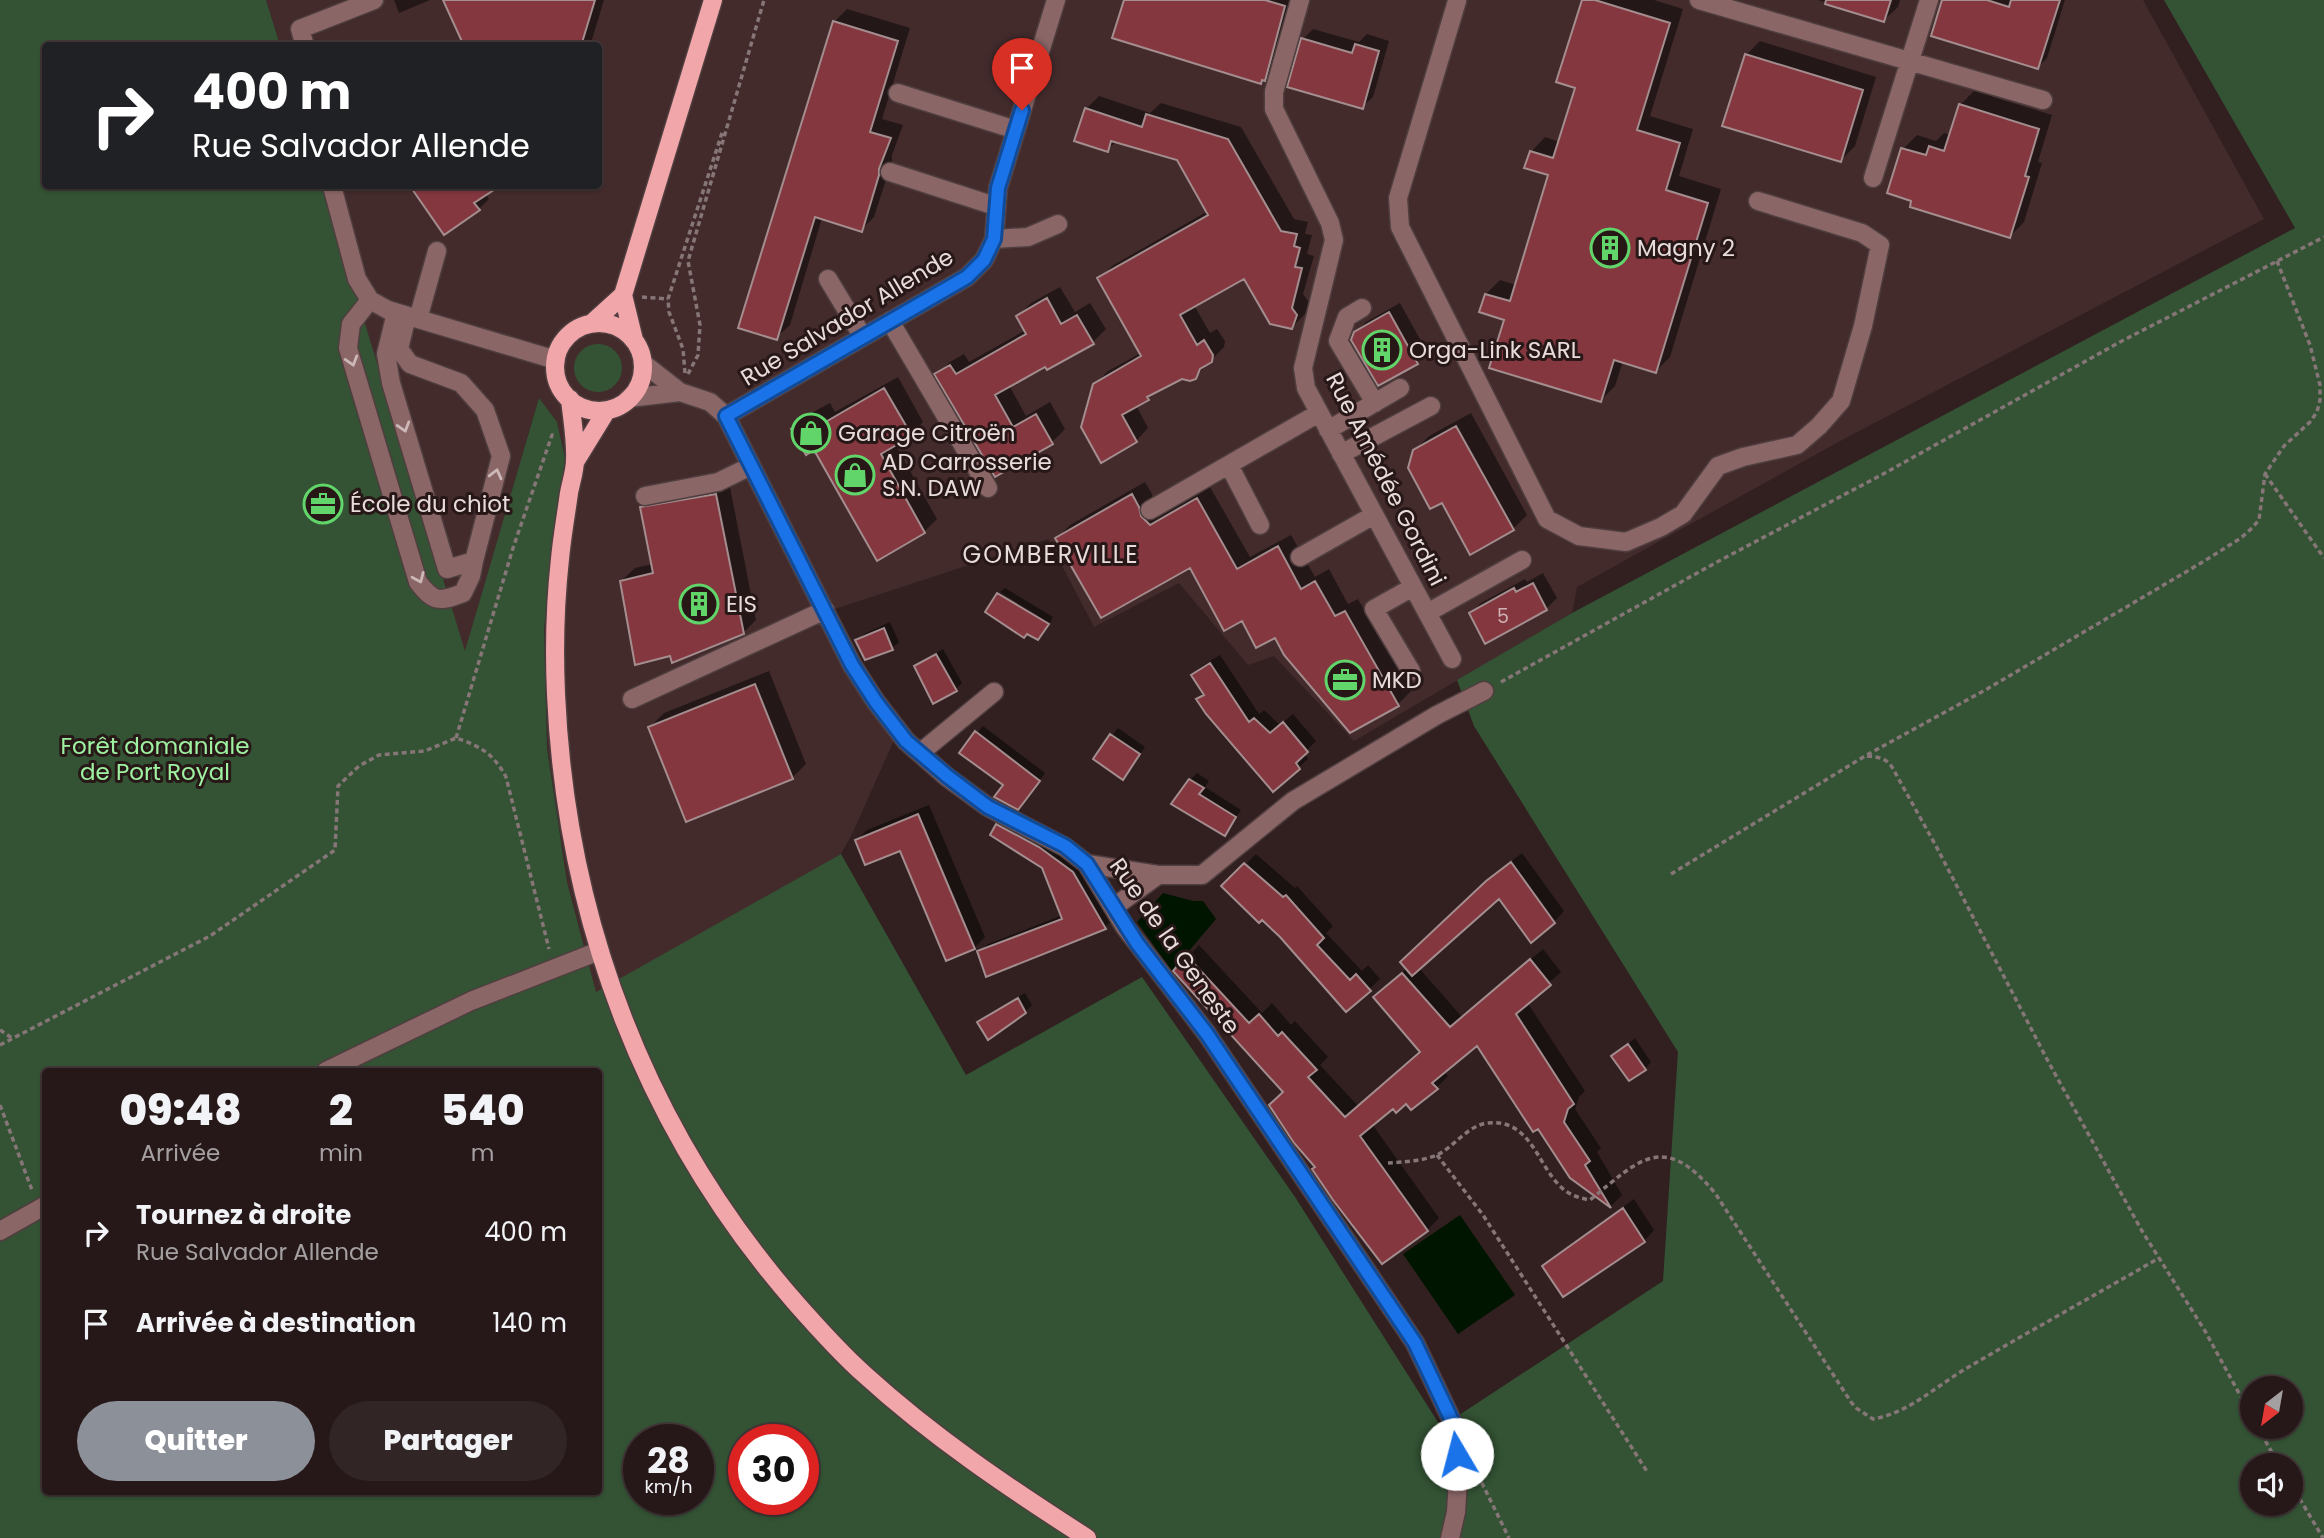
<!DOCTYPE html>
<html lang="fr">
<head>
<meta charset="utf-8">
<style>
	body { margin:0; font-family:Poppins,sans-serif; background:#322526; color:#f1f3f6; height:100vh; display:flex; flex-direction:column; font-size:26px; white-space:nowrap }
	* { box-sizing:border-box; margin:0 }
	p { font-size:23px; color:#a4a0a2 }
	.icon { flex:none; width:38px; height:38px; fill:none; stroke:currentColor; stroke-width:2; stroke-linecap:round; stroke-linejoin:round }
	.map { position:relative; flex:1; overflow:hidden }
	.panel { position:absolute; left:42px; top:1068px; width:560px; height:427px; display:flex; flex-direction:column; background:#261819; border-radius:7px; box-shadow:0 2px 5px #0004,0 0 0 2px #423738 }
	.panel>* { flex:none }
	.banner { position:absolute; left:42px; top:42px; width:560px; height:147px; border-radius:7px; box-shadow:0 2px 5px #0004,0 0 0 2px #423738; background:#202124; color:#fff; overflow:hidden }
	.needle { width:46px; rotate:211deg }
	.controls { position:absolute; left:2240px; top:1376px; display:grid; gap:14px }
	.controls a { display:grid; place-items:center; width:63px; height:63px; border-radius:50%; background:#261819; box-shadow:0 2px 5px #0004,0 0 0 2px #423738; font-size:35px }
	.speed { position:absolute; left:623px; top:1424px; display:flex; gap:14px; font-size:35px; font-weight:700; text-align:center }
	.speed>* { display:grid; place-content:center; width:91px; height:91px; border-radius:50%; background:#261819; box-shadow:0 2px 5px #0004,0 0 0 2px #423738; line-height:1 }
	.speed small { font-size:18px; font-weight:400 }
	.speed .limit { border:10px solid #d22; background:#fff; color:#111 }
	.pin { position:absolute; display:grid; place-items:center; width:60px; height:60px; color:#fff; margin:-72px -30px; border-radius:50% 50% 50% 0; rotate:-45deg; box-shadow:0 0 7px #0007 }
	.pin .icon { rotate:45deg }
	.me { position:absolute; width:77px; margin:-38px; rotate:352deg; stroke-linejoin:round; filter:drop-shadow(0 0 5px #0008) }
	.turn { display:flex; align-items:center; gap:24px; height:147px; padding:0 35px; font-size:32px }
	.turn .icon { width:91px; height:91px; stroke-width:2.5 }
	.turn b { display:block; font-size:49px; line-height:60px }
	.eta { display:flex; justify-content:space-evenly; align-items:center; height:119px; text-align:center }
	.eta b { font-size:42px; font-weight:800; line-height:49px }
	.cta { display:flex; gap:14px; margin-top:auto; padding:14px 35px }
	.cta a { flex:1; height:80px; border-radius:42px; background:#8c9099; color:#fff; font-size:28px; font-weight:800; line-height:80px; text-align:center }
	.cta a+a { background:#322526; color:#f1f3f6 }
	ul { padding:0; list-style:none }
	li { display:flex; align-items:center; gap:21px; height:91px; padding:0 35px }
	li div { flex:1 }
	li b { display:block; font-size:26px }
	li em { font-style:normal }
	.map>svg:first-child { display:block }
	.built { fill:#432b2c }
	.green { fill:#335334; fill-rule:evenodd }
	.water { fill:#001500 }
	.shadow { fill:#0007 }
	.building { fill:#84373f; stroke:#a48d8e; stroke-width:2 }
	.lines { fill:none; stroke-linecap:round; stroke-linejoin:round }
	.minor-casing { stroke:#4f3e3f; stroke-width:21 }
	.major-casing { stroke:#4f3e3f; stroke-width:21 }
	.path { stroke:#867677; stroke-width:3.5; stroke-dasharray:5 3.5; stroke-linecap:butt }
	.minor { stroke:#8b6667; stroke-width:18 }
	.major { stroke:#f1a6a9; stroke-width:18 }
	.oneway { stroke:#ccb8b8 }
	.route-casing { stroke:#114b97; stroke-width:18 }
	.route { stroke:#1a73e8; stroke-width:12 }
	.labels { text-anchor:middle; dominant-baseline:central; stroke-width:6; stroke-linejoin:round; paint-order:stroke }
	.number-label { font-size:19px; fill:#cfb2b4 }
	.poi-label { font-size:23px; fill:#e8dbdb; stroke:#271717; text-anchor:start }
	.street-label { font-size:23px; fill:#e8dbdb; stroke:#271717 }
	.park-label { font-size:23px; fill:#9df1a0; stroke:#271717 }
	.neighbourhood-label { font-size:24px; letter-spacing:2px; fill:#e8dbdb; stroke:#271717 }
</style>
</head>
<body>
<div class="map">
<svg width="2324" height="1538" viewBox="0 0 2324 1538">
	<rect width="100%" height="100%" fill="#322021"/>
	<path class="built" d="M266,0H2143L2264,219L1842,440L1577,587L1572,613L1354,741L1274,656L1248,665L1179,583L1094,627L1048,539L832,610L895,738L853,832L841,854L596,993L567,882L547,748L544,628L565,458L557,423L539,398L465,653L323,186H598V46L280,45Z"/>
	<path class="green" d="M0,0H266L280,45L46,46V186H323L465,651L539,398L557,422L565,458L544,628L547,748L567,882L596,992L841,854L966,1075L1142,977L1295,1197L1441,1427L1663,1281L1678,1052L1474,726L1457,680L1572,613L2295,228L2164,0H2324V1538H0ZM46,1071H598V1491H46ZM2252,1388H2291V1426H2252ZM639,1440H698V1500H639ZM744,1440H803V1500H744ZM2252,1465H2291V1503H2252Z
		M574 368a24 24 0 1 1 48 0a24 24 0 1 1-48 0Z"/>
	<path class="water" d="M1163,893L1193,901H1203L1216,919L1172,971L1137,922Z
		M1460,1215L1515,1295L1458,1334L1403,1254Z"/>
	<path class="shadow" d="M394,0H430L399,13Z
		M445,0H604L590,46H465Z
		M1125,0H1296L1279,65L1261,82Z
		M1584,0H1654L1683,9L1650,116L1693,129L1679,176L1721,189L1670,357L1656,371L1623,361L1615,386L1601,400L1506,318L1486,294L1500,280L1516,285L1550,174L1531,152L1545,137L1560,142L1577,87Z
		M1818,0H1900L1898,7L1884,20Z
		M1944,0H2065L2047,58L2038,67Z
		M847,9L910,28L882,119L903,125L892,155V161L874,217L861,230L822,218L790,325L776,338L834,22Z
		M1313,29L1359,42L1367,34L1389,41L1373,97L1362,107L1303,39Z
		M1760,41L1876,77L1855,146L1841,160L1746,55Z
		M1974,91L2052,115L2038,162L2042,163L2024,222L2010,236L1903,149L1917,135L1936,141L1944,133L1951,135L1960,105Z
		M1099,96L1150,113L1161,103L1241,127L1294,219L1308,222L1305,234L1312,235L1307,254L1314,256L1303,294L1309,302L1305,314L1292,327L1245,276L1194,305L1210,333L1217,329L1225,341L1224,347L1195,377L1182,378L1154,392L1136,405L1148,428L1136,441L1094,385L1108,371L1141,353L1099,279L1112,266L1208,211L1178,159L1117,141L1107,150L1086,109Z
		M412,186H496L485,193L489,199L479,209L444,232Z
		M1060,287L1075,312L1090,303L1106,329L1093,342L1046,364L1009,385L1026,416L1050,402L1065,429L1052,442L995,474L937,375L950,362L964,354L969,362L1026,330L1018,316L1031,303Z
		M1400,303L1427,352L1417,362L1355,333L1366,322Z
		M898,377L923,422L911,435L895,444L937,519L924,532L877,558L815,448L794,429L806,416L830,403L835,412Z
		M1471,413L1527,515L1513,529L1443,501L1414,451L1429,436Z
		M729,482L756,620L743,633L621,581L635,568L653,564L642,508L655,494Z
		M1145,482L1152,494L1153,503L1163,514L1210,487L1250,557L1291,535L1315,577L1329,569L1348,604L1358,599L1411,691L1398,704L1242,619L1191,566L1057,538L1070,525Z
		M1543,573L1557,598L1546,609L1486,641L1471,613L1481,603L1525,579L1527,582Z
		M1005,588L1053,617L1050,623L1000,592Z
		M890,622L899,642L892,648L866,657L857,641L864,634Z
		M943,649L962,683L955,690L916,667L923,660Z
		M1220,655L1259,714L1264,710L1280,725L1293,714L1316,741L1304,753L1308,759L1273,790L1199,700L1205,693L1193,675L1202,666Z
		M769,671L806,764L792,778L650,727L664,713Z
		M983,726L1045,773L1024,801L961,753Z
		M1118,728L1145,747L1129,771L1095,759Z
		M1197,773L1209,781L1205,787L1241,810L1224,834L1190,780Z
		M929,805L985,937L974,948L901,849L857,840L867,830Z
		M1005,817L1081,864L1113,920L1105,927L987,975L979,952L988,944L1063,915L1044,866L997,825Z
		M1522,853L1564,911L1554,922L1499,896L1419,968L1462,1017L1543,949L1561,972L1527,1002L1585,1091L1579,1097L1575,1109L1601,1148L1597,1152L1622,1195L1611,1206L1572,1177L1477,1043L1443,1071L1448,1076L1436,1088L1393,1107L1372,1124L1439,1218L1427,1230L1317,1166L1285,1092L1175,971L1199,945L1262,1013L1272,1003L1291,1025L1295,1021L1328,1057L1320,1065L1358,1106L1421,1052L1375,997L1407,968L1413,952L1499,871Z
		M1256,854L1295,888L1297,886L1333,926L1326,933L1362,971L1368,965L1380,979L1347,1010L1281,935L1224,886Z
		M1025,993L1032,1005L1025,1012L980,1022L986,1015Z
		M1635,1038L1651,1062L1645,1069L1614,1056Z
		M1634,1199L1654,1230L1644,1241L1544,1266L1555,1256Z"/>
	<path class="building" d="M443,0H595L581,46H464Z
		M1124,0H1265L1285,6L1265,81L1262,80L1261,84L1112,38Z
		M1582,0H1595L1670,23L1637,130L1680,143L1666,190L1708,203L1656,373L1614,360L1601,402L1489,368L1504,320L1479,312L1485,294L1510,301L1548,175L1524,168L1530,151L1553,158L1575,88L1556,82Z
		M1826,0H1891L1884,22L1825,4Z
		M1942,0H1987L2009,7L2011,0H2060L2038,69L1931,36Z
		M833,21L898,41L870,132L891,138L879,169V175L862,232L815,217L777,340L738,328Z
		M1301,38L1352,53L1355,44L1379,51L1363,109L1287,87Z
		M1745,54L1863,90L1841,162L1722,126Z
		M1959,104L2039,129L2025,176L2029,177L2010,238L1910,207L1911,201L1887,193L1901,148L1926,155L1929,146L1944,151Z
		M1085,108L1142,127L1146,114L1228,139L1281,231L1297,234L1294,246L1300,248L1295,267L1302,268L1292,308L1297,315L1292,329L1270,324L1244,279L1180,315L1197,345L1204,340L1213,355L1212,362L1200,369L1196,379L1190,381L1182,379L1147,397L1149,400L1122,415L1137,442L1101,463L1081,427L1093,384L1141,356L1097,278L1208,215L1177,160L1111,141L1108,152L1074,141Z
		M410,186H500L474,203L480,210L444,235Z
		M1047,298L1061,324L1077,315L1094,344L1047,370L1045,367L995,395L1013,427L1036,414L1053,444L995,477L934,374L950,365L956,374L1026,334L1016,316Z
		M1389,312L1418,364L1378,386L1351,340L1354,332Z
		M884,388L912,436L881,454L925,533L877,561L814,450L806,455L791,429L816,415L822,424Z
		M1456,426L1514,530L1470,555L1442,503L1430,509L1408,468L1413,450Z
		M716,494L744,634L672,663L670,656L635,665L620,581L653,573L640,507Z
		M1132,494L1139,507L1141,516L1150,525L1197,498L1237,569L1278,546L1301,589L1315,581L1335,616L1345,611L1399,706L1350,733L1284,655L1275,638L1256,648L1242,621L1224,631L1190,568L1101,618L1055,538Z
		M1533,583L1547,610L1485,644L1469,613L1514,588L1516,592Z
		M997,593L1049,624L1038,640L1027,634L1024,638L985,612Z
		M884,628L893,650L865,660L855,640Z
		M936,654L957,691L933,704L914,666Z
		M1210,663L1249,722L1254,718L1270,733L1283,722L1308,752L1296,763L1300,769L1273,792L1206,714L1196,699L1204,695L1191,675Z
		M755,684L793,779L686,822L648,727Z
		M975,731L1040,781L1018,810L994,797L1003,785L959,753Z
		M1110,734L1140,754L1123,780L1093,759Z
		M1189,779L1204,788L1199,794L1236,817L1225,836L1171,804Z
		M918,814L975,949L946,961L900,851L865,865L855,840Z
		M996,824L1039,847L1073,872L1106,929L986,977L977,951L1062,919L1042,868L990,835Z
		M1511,862L1555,923L1531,943L1499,899L1412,976L1400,962L1486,881Z
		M1244,863L1283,897L1286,895L1324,938L1317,945L1350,980L1356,974L1371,991L1346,1012L1280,937L1262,920L1259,923L1221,886Z
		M1186,955L1249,1023L1259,1014L1278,1036L1282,1032L1317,1070L1308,1077L1345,1117L1420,1052L1373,997L1402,973L1450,1027L1530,959L1551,985L1516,1014L1574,1104L1568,1109L1564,1122L1590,1161L1585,1165L1611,1208L1570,1178L1538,1129L1533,1132L1477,1046L1432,1083L1438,1089L1411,1110L1406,1104L1396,1113L1393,1109L1360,1136L1428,1231L1382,1264L1333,1200L1312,1169L1315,1167L1294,1143L1269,1105L1283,1092L1173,971Z
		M1018,998L1026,1013L988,1040L977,1022Z
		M1628,1044L1646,1070L1629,1081L1611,1056Z
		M1623,1208L1645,1242L1563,1297L1542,1266Z"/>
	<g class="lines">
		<defs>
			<path id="minor" d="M1300,0L1274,92V109L1330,223L1334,240L1303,368L1306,388L1452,659
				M1699,0L2043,100
				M1457,1L1398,198L1400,227L1547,519L1579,536L1626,542L1661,527L1683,514L1718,466L1743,457L1797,445L1819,426L1841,401L1863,326L1880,245L1862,233L1758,201
				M305,46L300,29L374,0
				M898,93L1016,130
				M890,172L995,206
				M1873,178L1929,0
				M332,186L357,279L370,300L388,310L556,360
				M994,239L1028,237L1058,224
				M828,279L863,337
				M370,300L351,324L348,348L418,582C434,603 440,602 463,593L471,576L474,561
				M1362,308L1347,317L1338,341L1375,403
				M396,313L386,354L391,383L447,569L474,561L501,456L485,410L461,383L410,364L399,349L407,316
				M418,319L437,251
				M890,321L988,488
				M643,363L680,392L710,402L726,416L852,665L876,702L906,741L947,777L988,807L1065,847L1087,864L1125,927L1207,1034L1415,1343L1456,1429L1458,1480L1456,1512L1450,1538
				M629,398L680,392
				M726,416L967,277L984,260L994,239L998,188L1056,0
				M1328,430L1400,388
				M1341,454L1431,406
				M1229,465L1260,525
				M645,496L718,482L751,466
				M1150,510L1319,413
				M1300,557L1374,515
				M1427,613L1522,560
				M1411,671L1374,609L1413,587
				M632,699L825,610
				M920,753L994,692
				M1087,864L1158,875H1202L1293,801L1437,715L1484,691
				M1114,907L1158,875
				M326,1071L471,1001L599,951
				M0,1231L46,1205"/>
			<path id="major" d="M555 367a44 44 0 1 1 88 0a44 44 0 1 1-88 0Z
				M591,324L623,295
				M634,340L623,295L713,0
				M570,399C572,419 576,440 575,460C575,471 571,482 569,493C566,515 562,537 560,559C555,604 554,649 556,694C566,920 646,1131 795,1302C817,1327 840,1353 865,1375C933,1437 1009,1488 1087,1538
				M575,462L607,410"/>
		</defs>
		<use href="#minor" class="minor-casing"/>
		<use href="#major" class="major-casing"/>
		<path class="path" d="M642,297L668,299
			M685,373L683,349L669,312L668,299L722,133
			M688,374L698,355L700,325L688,261L764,0
			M2265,474L2324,558
			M1501,682L1717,562L1885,473L2120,342L2324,237
			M456,738L513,548L552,435H557
			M1867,756C1878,757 1886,758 1892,767L1936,846L2049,1063L2142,1231L2205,1331L2252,1417
			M1671,874L1865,756L1987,689L2201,563L2241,538L2252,528L2259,520L2265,474L2284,446L2310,422L2317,412L2320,400V385L2310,345L2277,261
			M0,1030L12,1038
			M0,1045L210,936L335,850L338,786L359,766L379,755L425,751L456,738C480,746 493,753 506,777L549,949
			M0,1105L32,1190
			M1437,1155L1483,1215L1648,1473
			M1388,1163C1403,1162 1423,1161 1437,1155C1454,1147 1467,1126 1487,1123C1531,1118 1537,1165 1561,1187C1569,1195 1579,1198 1590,1200C1641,1158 1664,1132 1715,1193L1851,1402L1856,1408L1873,1419C1909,1413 1936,1386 1967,1368C2030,1331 2095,1295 2159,1258
			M2257,1426L2279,1465
			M1478,1475L1509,1538
			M2291,1484L2323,1538"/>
		<use href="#minor" class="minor"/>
		<use href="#major" class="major"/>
	</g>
	<defs><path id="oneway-chevron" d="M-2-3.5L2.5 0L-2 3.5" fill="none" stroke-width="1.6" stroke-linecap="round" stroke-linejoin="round" transform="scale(1.75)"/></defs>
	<g class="oneway">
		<use href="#oneway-chevron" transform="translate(352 361) rotate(73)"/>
		<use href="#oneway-chevron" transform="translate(404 427) rotate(73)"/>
		<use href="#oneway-chevron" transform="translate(496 474) rotate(-76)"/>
		<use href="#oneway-chevron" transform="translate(419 578) rotate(66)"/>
	</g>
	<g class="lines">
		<defs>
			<path id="route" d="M1022,110L998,188L994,239L984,260L967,277L726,416L852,665L876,702L906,741L947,776L988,807L1065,846L1087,864L1137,943L1207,1034L1415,1343L1456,1429L1457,1454"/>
		</defs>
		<use href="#route" class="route-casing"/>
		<use href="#route" class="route"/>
	</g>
	<defs>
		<symbol id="building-ring" viewBox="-11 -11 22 22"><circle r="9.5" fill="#271717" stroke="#61d56a" stroke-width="1.5"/><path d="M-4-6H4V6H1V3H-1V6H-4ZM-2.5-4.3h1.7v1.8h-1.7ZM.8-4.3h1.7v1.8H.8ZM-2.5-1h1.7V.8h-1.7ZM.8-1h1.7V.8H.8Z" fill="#61d56a"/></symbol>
		<symbol id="shop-ring" viewBox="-11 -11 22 22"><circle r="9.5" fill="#271717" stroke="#61d56a" stroke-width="1.5"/><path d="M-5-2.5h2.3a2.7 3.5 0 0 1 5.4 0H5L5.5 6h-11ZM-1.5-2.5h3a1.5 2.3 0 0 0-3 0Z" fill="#61d56a"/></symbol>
		<symbol id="office-ring" viewBox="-11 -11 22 22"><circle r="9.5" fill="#271717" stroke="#61d56a" stroke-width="1.5"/><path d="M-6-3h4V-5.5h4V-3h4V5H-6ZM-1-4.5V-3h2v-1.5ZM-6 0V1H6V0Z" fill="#61d56a"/></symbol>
	</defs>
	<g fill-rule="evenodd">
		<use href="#building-ring" x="1588" y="226" width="44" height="44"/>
		<use href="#building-ring" x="1360" y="328" width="44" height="44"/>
		<use href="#shop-ring" x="789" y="411" width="44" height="44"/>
		<use href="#shop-ring" x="833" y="453" width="44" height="44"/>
		<use href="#office-ring" x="301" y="482" width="44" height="44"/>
		<use href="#building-ring" x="677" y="582" width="44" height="44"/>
		<use href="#office-ring" x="1323" y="658" width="44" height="44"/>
	</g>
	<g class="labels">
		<g class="number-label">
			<text x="1503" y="616">5</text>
		</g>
		<g class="poi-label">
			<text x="1637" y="248">Magny 2</text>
			<text x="1409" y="350">Orga-Link SARL</text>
			<text x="838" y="433">Garage Citroën</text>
			<text x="882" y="462">AD Carrosserie<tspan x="882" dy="26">S.N. DAW</tspan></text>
			<text x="350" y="504">École du chiot</text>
			<text x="726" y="604">EIS</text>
			<text x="1372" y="680">MKD</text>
		</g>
		<g class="street-label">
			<text transform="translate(847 317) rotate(-31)">Rue Salvador Allende</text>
			<text transform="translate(1386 479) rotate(63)">Rue Amédée Gordini</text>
			<text transform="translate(1175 946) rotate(55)">Rue de la Geneste</text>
		</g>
		<g class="park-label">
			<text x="155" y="746">Forêt domaniale<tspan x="155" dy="26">de Port Royal</tspan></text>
		</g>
		<g class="neighbourhood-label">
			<text x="1051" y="554">GOMBERVILLE</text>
		</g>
	</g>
</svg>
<div class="controls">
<a><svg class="needle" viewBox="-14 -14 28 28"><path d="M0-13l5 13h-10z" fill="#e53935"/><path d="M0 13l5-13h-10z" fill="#a4a0a2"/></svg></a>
<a><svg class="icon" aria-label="sound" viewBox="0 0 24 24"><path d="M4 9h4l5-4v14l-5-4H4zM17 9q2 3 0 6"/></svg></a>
</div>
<div class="speed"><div>28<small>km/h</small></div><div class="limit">30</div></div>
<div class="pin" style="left:1022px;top:110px;background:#d93025"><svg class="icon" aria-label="arrive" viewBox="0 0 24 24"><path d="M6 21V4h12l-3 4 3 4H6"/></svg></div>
<svg class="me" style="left:1457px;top:1454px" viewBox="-20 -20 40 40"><circle r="19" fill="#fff"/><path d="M0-13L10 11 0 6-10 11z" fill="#1a73e8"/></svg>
<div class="banner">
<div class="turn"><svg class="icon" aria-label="right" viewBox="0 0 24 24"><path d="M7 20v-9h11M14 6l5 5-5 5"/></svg><div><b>400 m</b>Rue Salvador Allende</div></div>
</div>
<section class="panel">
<div class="eta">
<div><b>09:48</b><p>Arrivée</p></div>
<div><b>2</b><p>min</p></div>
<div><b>540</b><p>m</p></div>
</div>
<ul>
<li><svg class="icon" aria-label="right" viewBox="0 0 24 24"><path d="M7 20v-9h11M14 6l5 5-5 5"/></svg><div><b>Tournez à droite</b><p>Rue Salvador Allende</p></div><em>400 m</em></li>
<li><svg class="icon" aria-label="arrive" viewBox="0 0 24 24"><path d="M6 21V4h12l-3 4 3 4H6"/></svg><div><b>Arrivée à destination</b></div><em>140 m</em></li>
</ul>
<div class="cta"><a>Quitter</a><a>Partager</a></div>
</section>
</div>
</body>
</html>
